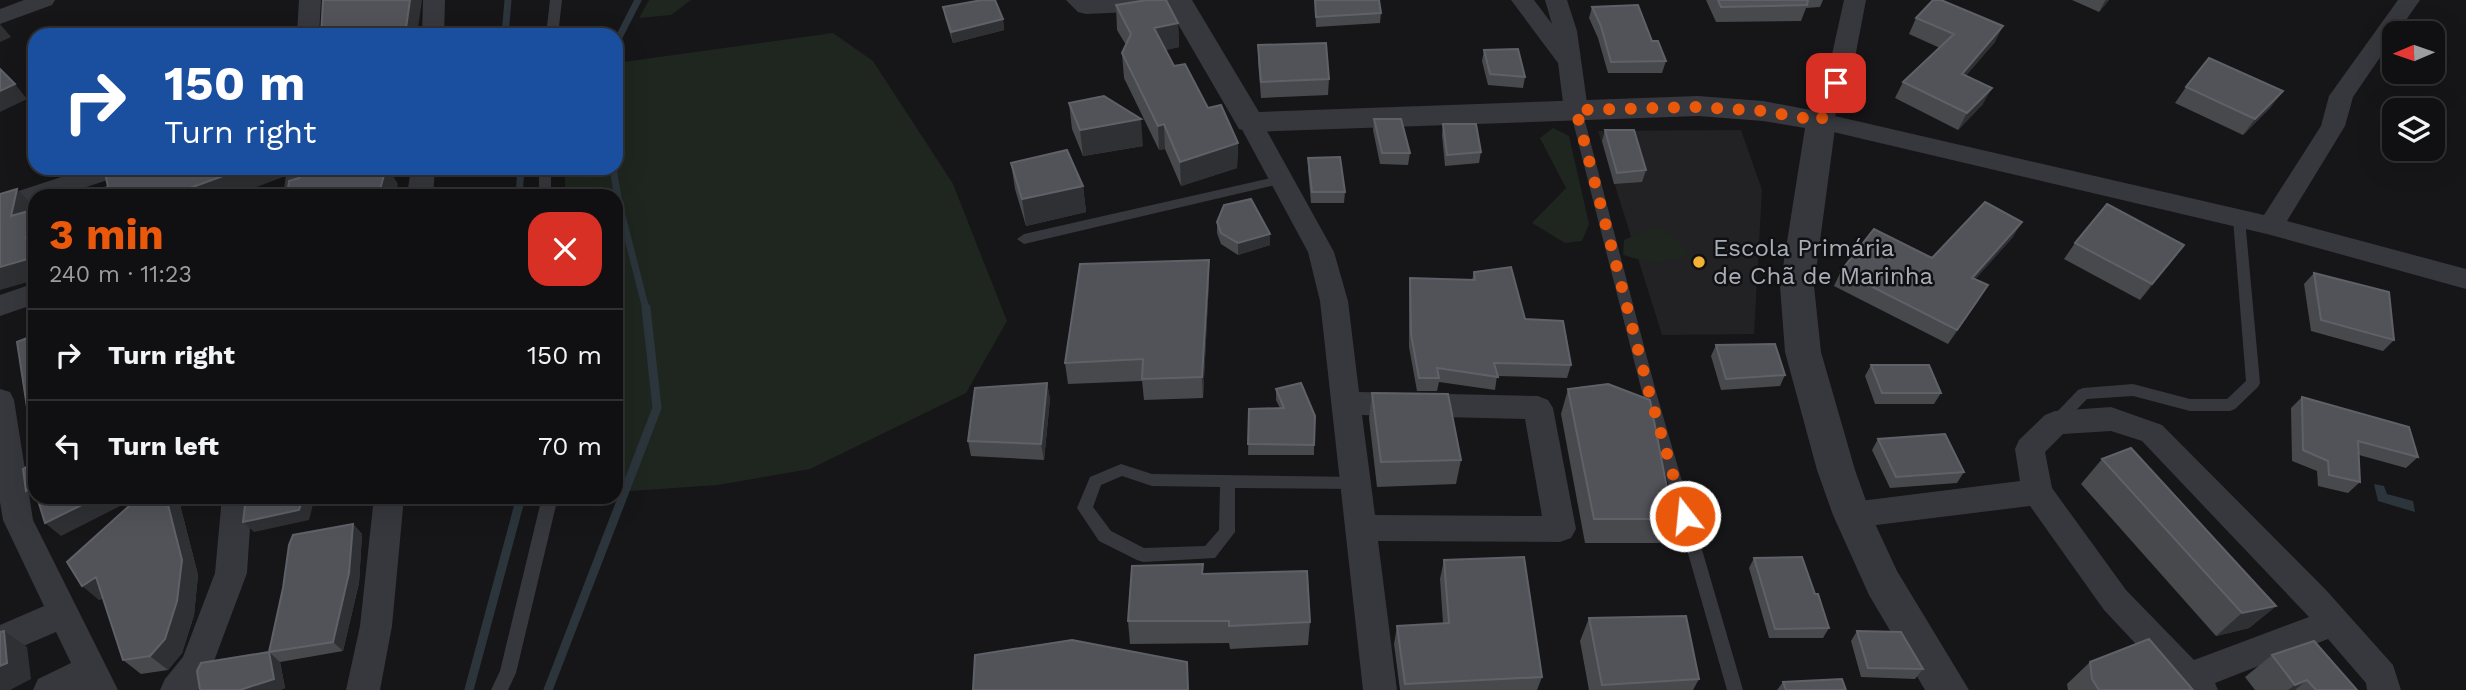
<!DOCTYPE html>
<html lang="en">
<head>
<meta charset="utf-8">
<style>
	body { margin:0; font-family:"Work Sans",sans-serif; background:#1e1e20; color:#f1f3f6; height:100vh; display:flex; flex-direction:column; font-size:26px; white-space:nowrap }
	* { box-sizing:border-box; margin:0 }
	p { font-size:23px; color:#9c9d9f }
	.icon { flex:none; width:38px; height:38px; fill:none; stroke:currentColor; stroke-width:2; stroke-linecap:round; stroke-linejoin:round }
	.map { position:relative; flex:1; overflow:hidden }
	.details { position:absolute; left:28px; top:189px; width:595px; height:315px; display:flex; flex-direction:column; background:#101012; border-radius:21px; box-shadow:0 7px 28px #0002,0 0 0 2px #303032 }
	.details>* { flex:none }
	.hud { position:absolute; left:28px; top:28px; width:595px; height:147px; border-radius:21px; box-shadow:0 7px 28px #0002,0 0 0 2px #303032; background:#1a4fa0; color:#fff; overflow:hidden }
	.needle { width:46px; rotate:268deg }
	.buttons { position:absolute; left:2382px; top:21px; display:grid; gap:14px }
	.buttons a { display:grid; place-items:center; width:63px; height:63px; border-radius:14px; background:#101012; box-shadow:0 7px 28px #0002,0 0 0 2px #303032; font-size:35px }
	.pin { position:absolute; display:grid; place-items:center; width:60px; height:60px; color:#fff; margin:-30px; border-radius:14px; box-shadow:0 4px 10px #0006 }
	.me { position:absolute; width:77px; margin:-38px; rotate:344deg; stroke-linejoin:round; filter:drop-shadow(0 0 5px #0008) }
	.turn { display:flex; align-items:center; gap:24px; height:147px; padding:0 21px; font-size:32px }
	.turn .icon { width:91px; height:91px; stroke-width:2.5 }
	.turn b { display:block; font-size:49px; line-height:60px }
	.round { display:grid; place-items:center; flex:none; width:74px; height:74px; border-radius:21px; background:#1e1e20 }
	.headline { display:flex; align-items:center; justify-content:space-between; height:119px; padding:0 21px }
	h1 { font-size:42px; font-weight:700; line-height:52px; color:#ea580c }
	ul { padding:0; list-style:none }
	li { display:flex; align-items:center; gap:21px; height:91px; padding:0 21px; border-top:2px solid #303032 }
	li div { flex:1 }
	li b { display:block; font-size:26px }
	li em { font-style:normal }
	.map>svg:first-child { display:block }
	.built { fill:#222225 }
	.green { fill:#1e261f }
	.water { fill:#2c353c }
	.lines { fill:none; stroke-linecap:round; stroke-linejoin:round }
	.stream-far1 { stroke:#2c353c; stroke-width:7 }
	.stream { stroke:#2c353c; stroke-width:9 }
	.service { fill:#37383d; fill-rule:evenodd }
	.minor { fill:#37383d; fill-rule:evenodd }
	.tertiary { fill:#37383d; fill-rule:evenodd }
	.wall { fill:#47494d }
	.shaded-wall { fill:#2f3033 }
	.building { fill:#525359; stroke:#5f6168; stroke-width:2 }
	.route { stroke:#ea580c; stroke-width:12; stroke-dasharray:0 21.6 }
	.poi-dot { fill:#f2b134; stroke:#111113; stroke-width:2.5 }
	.labels { text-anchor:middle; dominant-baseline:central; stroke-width:5; stroke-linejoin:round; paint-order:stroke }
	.poi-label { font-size:24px; fill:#a8adb8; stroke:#111113; text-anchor:start }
</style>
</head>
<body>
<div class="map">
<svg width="2466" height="690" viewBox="0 0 2466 690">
	<rect width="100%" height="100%" fill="#161618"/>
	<path class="built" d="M1741,130L1762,190L1754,334L1662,335L1598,131Z"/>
	<path class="green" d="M649,0H691L671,15L639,18Z
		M833,33L873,61L953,184L1007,321L966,393L810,469L718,485L616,492V196H565V168H616V63Z
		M1553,128L1569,136L1589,224L1582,241L1565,243L1532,223L1566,188L1540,138Z
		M1655,227L1672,235L1689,255L1655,264L1623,255L1624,240Z"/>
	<path class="water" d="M2374,484L2384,486L2387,494L2413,501L2415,512L2378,501Z"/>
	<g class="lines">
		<path class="stream-far1" d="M505,35L508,0
			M616,43L638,0
			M613,168L619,204L646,309
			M519,196L521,168"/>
		<path class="stream" d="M469,690L521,497
			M548,690L657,408L646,308"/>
		<path class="service" d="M550,0H562L558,35H546Z
			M1576,106L1582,110L1656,392L1743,690H1727L1642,392L1570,110Z
			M539,168H551V196H539Z
			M1280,176L1284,177L1286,180L1284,183L1024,244L1017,239L1024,234Z
			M2239,214L2245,219L2260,383L2258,387L2235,409L2230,411H2190L2133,396L2087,399L2061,426H2051L2049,422L2051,418L2078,390L2083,388L2133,384L2190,399H2227L2246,381L2233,219Z
			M1121,464L1152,474L1357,477L1362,479L1365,483L1362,487L1357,489L1235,488V532L1215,558L1143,562L1137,560L1099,541L1077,508L1090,477ZM1122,476L1152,486L1220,487L1219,530L1205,546L1144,548L1111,531L1093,507L1101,485Z
			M542,497H558L516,673L508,690H491L500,671Z"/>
		<path class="minor" d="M24,0H55L52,5L0,24V9Z
			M299,0H321L319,35H297Z
			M423,0H445L444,35H422Z
			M1066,0H1160L1163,4L1160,9L1152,11L1086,14L1078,12Z
			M1511,0H1534L1552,24L1545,0H1567L1577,31L1588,110L1584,116L1576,118L1568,116L1564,110L1558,63Z
			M1844,0H1866L1853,68L1835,116L2264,215L2321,126L2329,96L2398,0H2420L2397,33H2394V37L2353,97L2345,126L2287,221L2466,269V289L2271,235L1812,127L1809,121L1829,68Z
			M1250,114L1259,116L1262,122L1334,252L1348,301L1359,392L1538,396L1548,400L1553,408L1576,529L1571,538L1560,542L1378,541L1397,690H1363L1320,301L1308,252L1238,122L1241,116ZM1362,415L1525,419L1542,516L1375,515Z
			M89,168H129L126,174L59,196H35V204L0,215V197Z
			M287,168H311L309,196H283Z
			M411,168H435L433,196H407Z
			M35,283V304L0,316V295Z
			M0,389L10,392L14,400L33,520L118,690H33L38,679L71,663L56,632L0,656V625L44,606L3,520L0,502Z
			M2111,407L2162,425L2326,590L2393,665L2401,690H2367L2366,683L2328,639L2215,683L2218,690H2179L2104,610L2030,506L1852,528L1841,524L1837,515L1841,506L1852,502L2020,481L2015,449L2019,440L2045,415L2055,411ZM2111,431L2142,441L2309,617L2194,660L2126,590L2052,488L2045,452L2063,434Z
			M222,497H252L247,573L208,677L198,690H160L165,679L183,657L215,573Z
			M374,497H404L392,626L380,690H346L360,626Z"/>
		<path class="tertiary" d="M1164,0H1192L1259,112L1698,96L1763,101L1832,114L1836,121L1814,286L1821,352L1855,470L1871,515L1897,571L1969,690H1925L1869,595L1833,515L1817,470L1785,352L1780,286L1805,128L1763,121L1698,116L1250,132L1239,129Z"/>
	</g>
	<path class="wall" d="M1315,0H1379L1381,13L1380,23L1316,27Z
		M1706,0H1823L1820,7L1806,8L1801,21L1716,22Z
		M2072,0H2109L2099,12Z
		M1116,5L1178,23L1179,47L1165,50L1174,66L1238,143L1237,168L1181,186L1165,149L1159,150L1124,78L1122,53L1126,45L1117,30Z
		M943,7L1003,19L1004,30L953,43L945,18Z
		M1592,7L1652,41L1666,61L1662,73H1608L1598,38L1589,18Z
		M1916,18L1995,42L1966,75L1983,104L1958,130L1895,98L1903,82L1940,48L1909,34Z
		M1258,45L1329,79L1328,95L1261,98L1258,62Z
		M1484,50L1525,77L1523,88L1488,85L1482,61Z
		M2186,87L2271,107L2243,135L2175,103Z
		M1069,103L1143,146L1083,156L1072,129Z
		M1374,119L1410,153L1408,165L1380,164L1373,130Z
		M1443,124L1481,152L1479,163L1445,166L1442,135Z
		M1605,130L1646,170L1642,182L1614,184L1602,141Z
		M1308,158L1345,192L1344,203H1311L1308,169Z
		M1011,163L1083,186L1086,212L1026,226L1015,189Z
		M1217,222L1270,234V245L1238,255L1221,244L1217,233Z
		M2013,237L1975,279L1979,300L1948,344L1834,286L1841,271L1932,258Z
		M2075,243L2172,261L2140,300L2064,259Z
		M1209,260V281L1203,398L1144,400L1142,381L1068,384L1065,363Z
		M1474,272L1571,365L1567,378L1497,376L1495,390L1439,382L1437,391H1417L1409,347V292L1410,278L1472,280Z
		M2314,273L2394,340L2383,351L2311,331L2304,284Z
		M1716,345L1785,375L1780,386L1721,390L1711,356Z
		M1871,365L1941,393L1934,404H1875L1865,376Z
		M1047,383L1050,399L1044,460L971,456L968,441Z
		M1276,389L1314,445V455H1248L1249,409L1280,408L1276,400Z
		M1568,389L1673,519L1662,543H1585L1561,414Z
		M1372,393L1461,460L1456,484L1377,487L1369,418Z
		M2302,397L2418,457L2406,468L2359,455L2360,482L2348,493L2318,486L2317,471L2292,461L2291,408Z
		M1878,439L1964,472L1957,483L1890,488L1872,450Z
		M2102,459L2276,606L2249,628L2216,636L2081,484Z
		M139,497H178L198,575L194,615L182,653L168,670L141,674L123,660L103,598L99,600Z
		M353,524L362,534L359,583L343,651L280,662L285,688L280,690H200L269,652Z
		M1754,558L1829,628L1823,638H1769L1749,568Z
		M1444,560L1542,677L1537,690H1400L1394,644L1397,626L1443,623L1440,579Z
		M1203,564V574L1310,622L1308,645L1230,649L1229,643L1130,644L1128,621Z
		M1589,618L1699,679L1693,690H1589L1580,641Z
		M1857,631L1923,669L1915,679L1861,677L1851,641Z
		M2272,655L2357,690H2255L2245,677Z
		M2090,662L2193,690H2068L2067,684Z
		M1783,682L1846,690H1777Z"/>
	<path class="shaded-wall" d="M410,0H422L417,35H405Z
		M2106,0H2109L2099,12L2105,1Z
		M1003,19L1004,30L953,43L951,32Z
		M1178,23L1179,47L1155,53L1154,28Z
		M0,24L11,37L0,42Z
		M2003,26L1995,42L1954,90L1962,74Z
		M15,84L27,99L0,112V91Z
		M1992,88L1983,104L1958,130L1967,113Z
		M2283,91L2271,107L2243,135L2255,119Z
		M1141,119L1143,146L1083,156L1080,130Z
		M1164,124L1165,149L1159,150L1158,126Z
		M1238,143L1237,168L1181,186L1180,162Z
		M245,168H280L283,177L233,196H168Z
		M345,168H359L356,191L344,173Z
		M386,168H388L398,184L394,196H380L381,186Z
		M1083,186L1086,212L1026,226L1022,199Z
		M17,189L34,207L28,234L11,216Z
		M2022,222L2013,237L1963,293L1972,278Z
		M35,234V280L0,290V267L26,237Z
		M1270,234V245L1238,255V243Z
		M2184,245L2172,261L2140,300L2152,284Z
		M1209,260V281L1203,398L1202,377Z
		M1988,285L1979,300L1948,344L1957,330Z
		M1047,383L1050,399L1044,460L1041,444Z
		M35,418V426L29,420Z
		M34,487L35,497H46L41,504L26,491Z
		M98,497H138L61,536L45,523Z
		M166,497H178L198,575L194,615L182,653L168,670L150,656Z
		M303,497H315L309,520L254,532L243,522Z
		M353,524L362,534L359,583L343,651L333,642Z
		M96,577L113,591L99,600L82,586Z
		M2276,606L2249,628L2216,636L2242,613Z
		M4,631L27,647L31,679L10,690H0V666Z
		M269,652L280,662L285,688L280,690H240Z
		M2307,680L2295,690H2288L2295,685Z"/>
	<path class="building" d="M323,0H410L405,35H321Z
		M982,0H995L1003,19L951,32L943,7Z
		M1147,0H1166L1178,23L1154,28L1174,66L1185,64L1208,108L1221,105L1238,143L1180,162L1164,124L1158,126L1122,53L1131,34L1116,5Z
		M1315,0H1379L1381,13L1316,17Z
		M1718,0H1808L1807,5L1721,7Z
		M1933,0H1941L2003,26L1962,74L1992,88L1967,113L1903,82L1954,34L1916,18Z
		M1638,5L1652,41H1658L1666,61L1611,62L1601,26L1592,7Z
		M1326,43L1329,79L1261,82L1258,45Z
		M1518,49L1525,77L1490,74L1484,50Z
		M2209,58L2283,91L2255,119L2186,87Z
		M0,69L15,84L0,91Z
		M1104,96L1141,119L1080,130L1069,103Z
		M1374,119H1401L1410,153H1382Z
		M1443,124H1476L1481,152L1447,155Z
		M1605,130H1634L1646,170L1617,173Z
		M1067,150L1083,186L1022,199L1011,163Z
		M1340,157L1345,192H1312L1308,158Z
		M104,168H245L168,196H77L108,187Z
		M300,168H345L344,173L375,168H386L381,186L380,196H287L289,181L299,178Z
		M17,189L11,216L35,209V234L26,237L31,258L0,267V194Z
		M1251,199L1270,234L1238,243L1221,233L1217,222L1224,205Z
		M1985,202L2022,222L1972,278L1988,285L1957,330L1841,271L1874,229L1932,258Z
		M2107,204L2184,245L2152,284L2075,243Z
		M1209,260L1202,377L1142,379L1143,359L1065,363L1080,264Z
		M1511,267L1525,319L1563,321L1571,365L1494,363L1498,377L1437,368L1439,378H1419L1411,334L1410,278L1475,280L1474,272Z
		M2314,273L2389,292L2394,340L2321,320Z
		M35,335V418L29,420L17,342Z
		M1775,344L1785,375L1726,379L1716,345Z
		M1871,365H1929L1941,393H1882Z
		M1047,383L1041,444L968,441L975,388Z
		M1301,383L1315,416L1314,445L1248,444L1249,409L1284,408L1276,389Z
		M1608,384L1650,400L1673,519H1594L1568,389Z
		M1372,393L1448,394L1461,460L1381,462Z
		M2302,397L2409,427L2418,457L2358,441L2360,482L2329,475L2328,461L2303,450Z
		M1945,434L1964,472L1896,477L1878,439Z
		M2131,448L2276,606L2242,613L2102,459Z
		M35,462V489L34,487L26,491L23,469Z
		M37,497H98L45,523Z
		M139,497H166L182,560L177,601L165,639L150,656L123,660L96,577L82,586L67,562Z
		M246,497H303L299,510L243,522Z
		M353,524L349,573L333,642L269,652L283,588L289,545L293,535Z
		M1524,557L1542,677L1405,684L1397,626L1449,623L1444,560Z
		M1802,557L1815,594H1818L1829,628L1775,629L1754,558Z
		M1203,564L1202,574L1307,571L1310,622L1229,626V621H1128L1132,566Z
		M1686,616L1699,679L1602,685L1589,618Z
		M4,631L7,663L0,666V632Z
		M1857,631L1901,632L1923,669L1868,668Z
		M2149,639L2193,690H2099L2092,679L2090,662Z
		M1072,640L1187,662L1188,690H973L975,655Z
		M2314,641L2357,690H2316L2307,680L2295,685L2272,655Z
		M269,652L274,679L240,690H200L197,671L201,663Z
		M1842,679L1846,690H1786L1783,682Z"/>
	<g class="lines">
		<path class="route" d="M1685,516L1649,392L1576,110L1698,107L1763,111L1821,121L1836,83"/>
	</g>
	<circle class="poi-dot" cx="1699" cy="262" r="7"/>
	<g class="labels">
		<g class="poi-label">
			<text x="1713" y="248">Escola Primária<tspan x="1713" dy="28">de Chã de Marinha</tspan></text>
		</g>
	</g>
</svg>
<div class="buttons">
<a><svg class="needle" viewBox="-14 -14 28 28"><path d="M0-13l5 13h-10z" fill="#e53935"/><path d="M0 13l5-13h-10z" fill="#9c9d9f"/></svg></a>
<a><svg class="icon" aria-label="layers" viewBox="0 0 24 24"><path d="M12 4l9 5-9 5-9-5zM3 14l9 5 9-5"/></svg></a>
</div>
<div class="pin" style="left:1836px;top:83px;background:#d93025"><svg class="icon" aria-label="arrive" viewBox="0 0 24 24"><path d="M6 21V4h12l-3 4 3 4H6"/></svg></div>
<svg class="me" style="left:1685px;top:516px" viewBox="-20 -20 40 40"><circle r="17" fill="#ea580c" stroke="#fff" stroke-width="3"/><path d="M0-11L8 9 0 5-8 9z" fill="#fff"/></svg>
<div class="hud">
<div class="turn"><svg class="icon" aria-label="right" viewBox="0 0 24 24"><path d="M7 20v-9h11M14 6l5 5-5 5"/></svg><div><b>150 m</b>Turn right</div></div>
</div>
<section class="details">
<div class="headline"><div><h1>3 min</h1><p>240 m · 11:23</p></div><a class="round" style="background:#d93025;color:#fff"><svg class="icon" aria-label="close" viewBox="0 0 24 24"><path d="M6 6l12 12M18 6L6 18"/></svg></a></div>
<ul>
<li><svg class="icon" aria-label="right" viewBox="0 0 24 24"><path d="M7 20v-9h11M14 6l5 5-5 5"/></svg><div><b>Turn right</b></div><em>150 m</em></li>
<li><svg class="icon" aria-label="left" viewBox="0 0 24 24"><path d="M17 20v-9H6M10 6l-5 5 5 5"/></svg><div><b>Turn left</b></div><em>70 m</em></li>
</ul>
</section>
</div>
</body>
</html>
